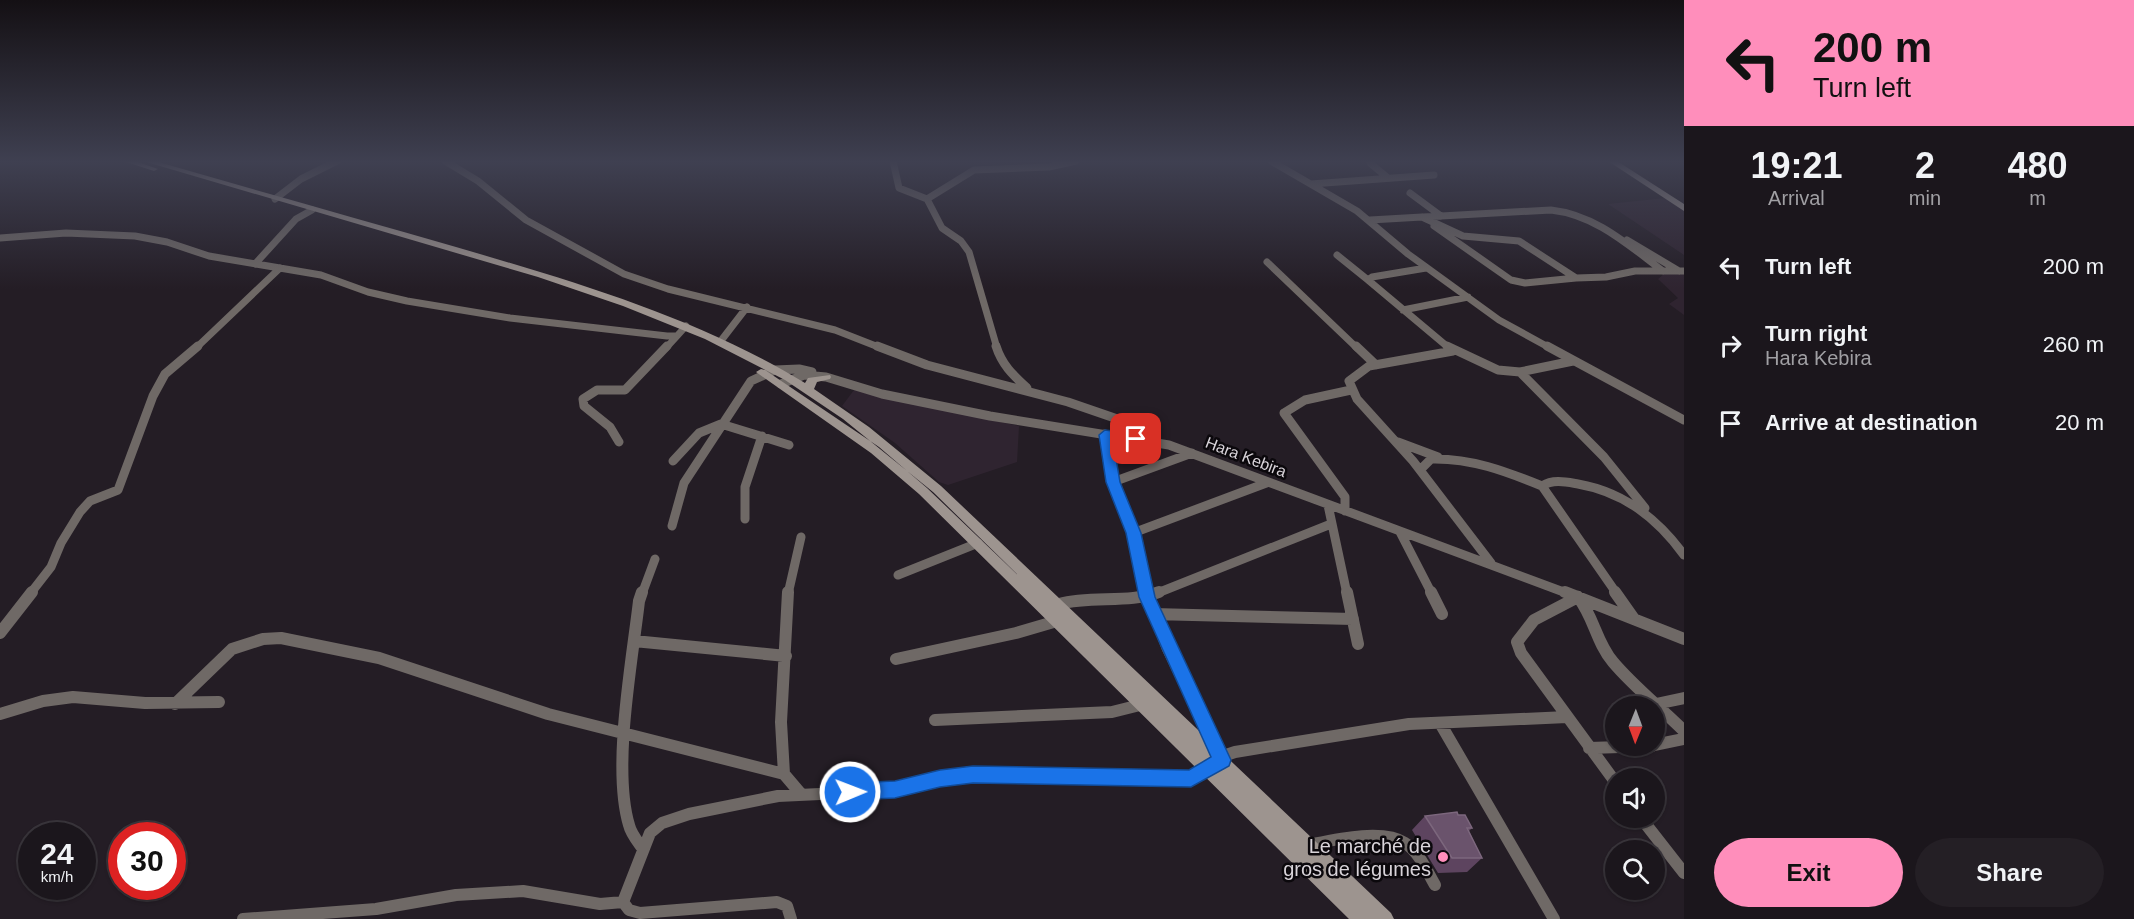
<!DOCTYPE html>
<html lang="en">
<head>
<meta charset="utf-8">
<style>
	body { margin:0; font-family:Helvetica,sans-serif; background:#241f25; color:#f1f3f6; height:100vh; display:flex; flex-direction:column; font-size:22px; white-space:nowrap }
	* { box-sizing:border-box; margin:0 }
	p { font-size:20px; color:#a09fa3 }
	.icon { flex:none; width:33px; height:33px; fill:none; stroke:currentColor; stroke-width:2; stroke-linecap:round; stroke-linejoin:round }
	.map { position:relative; flex:1; overflow:hidden }
	.drawer { display:flex; flex-direction:column; background:#1b161c; width:450px }
	.drawer>* { flex:none }
	.banner { background:#ff8ebb; color:#111; overflow:hidden }
	.needle { width:39px; rotate:181deg }
	.fabs { position:absolute; left:1605px; top:696px; display:grid; gap:12px }
	.fabs a { display:grid; place-items:center; width:60px; height:60px; border-radius:50%; background:#1b161c; box-shadow:0 2px 4px #0004,0 0 0 2px #39353b; font-size:30px }
	.speed { position:absolute; left:18px; top:822px; display:flex; gap:12px; font-size:30px; font-weight:700; text-align:center }
	.speed>* { display:grid; place-content:center; width:78px; height:78px; border-radius:50%; background:#1b161c; box-shadow:0 2px 4px #0004,0 0 0 2px #39353b; line-height:1 }
	.speed small { font-size:15px; font-weight:400 }
	.speed .limit { border:9px solid #d22; background:#fff; color:#111 }
	.pin { position:absolute; display:grid; place-items:center; width:51px; height:51px; color:#fff; margin:-26px; border-radius:12px; box-shadow:0 3px 9px #0006 }
	.me { position:absolute; width:66px; margin:-33px; rotate:89deg; stroke-linejoin:round; filter:drop-shadow(0 0 4px #0008) }
	.turn { display:flex; align-items:center; gap:21px; height:126px; padding:0 30px; font-size:27px }
	.turn .icon { width:78px; height:78px; stroke-width:2.5 }
	.turn b { display:block; font-size:42px; line-height:51px }
	.eta { display:flex; justify-content:space-evenly; align-items:center; height:102px; text-align:center }
	.eta b { font-size:36px; font-weight:700; line-height:42px }
	.button { display:flex; gap:12px; margin-top:auto; padding:12px 30px }
	.button a { flex:1; height:69px; border-radius:36px; background:#ff8ebb; color:#111; font-size:24px; font-weight:700; line-height:69px; text-align:center }
	.button a+a { background:#241f25; color:#f1f3f6 }
	ul { padding:0; list-style:none }
	li { display:flex; align-items:center; gap:18px; height:78px; padding:0 30px }
	li div { flex:1 }
	li b { display:block; font-size:22px }
	li em { font-style:normal }
	main { display:flex; flex:1; min-height:0 }
	.map>svg:first-child { display:block }
	.built { fill:#2f2430 }
	.lines { fill:none; stroke-linecap:round; stroke-linejoin:round }
	.street-far2 { stroke:#6f6966; stroke-width:7 }
	.street-far1 { stroke:#6f6966; stroke-width:9 }
	.street { stroke:#6f6966; stroke-width:12 }
	.secondary { fill:#9d948f; fill-rule:evenodd }
	.wall { fill:#5d445f }
	.building { fill:#6a536c; stroke:#7c677d; stroke-width:1.5 }
	.route { fill:#1a73e8; stroke:#114b97; stroke-width:1.5 }
	.poi-dot { fill:#ff8ebb; stroke:#0b080c; stroke-width:2 }
	.labels { text-anchor:middle; dominant-baseline:central; stroke-width:5; stroke-linejoin:round; paint-order:stroke }
	.street-label { font-size:16px; fill:#d8d3d9; stroke:#0b080c }
	.near-poi-label { font-size:20px; fill:#d8d3d9; stroke:#0b080c; text-anchor:end }
</style>
</head>
<body>
<main>
<div class="map">
<svg width="1684" height="919" viewBox="0 0 1684 919">
	<rect width="100%" height="100%" fill="#241d25"/>
	<path class="built" d="M1665,198L1684,210V255L1608,204Z
		M1684,273V315L1669,304L1678,298L1658,279L1664,274Z
		M854,390L1019,426L1017,462L948,485L939,482L895,443L842,406Z"/>
	<g class="lines">
		<path class="street-far2" d="M445,161L478,181L526,220L624,274L668,289L835,330L881,348
			M893,161L899,188L927,199L942,228L961,241L969,252L997,348
			M1271,161L1357,211L1408,254L1499,320L1550,348
			M1370,163L1388,178
			M1311,184L1434,175
			M1410,193L1441,216
			M275,199L301,179L337,161
			M927,199L974,170L1049,167L1076,161
			M1423,217L1551,210C1596,215 1628,245 1663,271
			M1370,220L1422,217L1463,236L1519,241L1576,278L1606,277L1635,271H1684
			M1434,226L1511,280L1525,283L1576,278
			M0,238L66,233L135,236L167,242L209,256L321,275L368,292L407,301L510,318L667,336H677L686,326
			M1627,240L1679,271
			M1337,255L1368,280
			M1267,262L1357,348
			M255,264L296,219L312,210
			M1426,268L1372,277L1368,280L1449,348
			M1403,310L1468,297
			M720,342L747,307
			M196,348L280,268
			M666,348L677,336"/>
		<path class="street-far1" d="M877,346L927,365L1068,402L1132,424L1157,442
			M996,346C1002,365 1013,375 1027,388
			M1356,346L1376,365
			M1447,346L1498,370L1520,372L1573,361
			M1547,346L1684,420
			M1453,351L1369,366L1349,381L1357,399L1413,461L1491,563
			M1520,372L1604,457L1645,508
			M781,384L804,375L826,377L882,394L990,416L1169,445L1569,594
			M1105,434L1113,482L1133,533L1146,594
			M619,442L610,427L584,406L583,399L597,390H625L667,346
			M1398,442L1438,457
			M673,461L699,433L721,424L789,445
			M1420,470L1431,459C1471,458 1505,471 1542,486
			M1113,482L1192,453
			M1328,505L1347,594
			M1345,511V497L1284,413L1305,400L1351,390
			M745,519V487L762,436
			M672,526L684,483L751,381L775,370L799,369L812,372
			M1400,532L1432,594
			M1133,533L1269,482
			M898,575L978,543
			M30,594L51,567L61,543L80,512L90,501L118,490L153,396L165,374L198,346
			M642,594L655,559
			M788,594L801,537
			M1155,594L1331,524
			M1617,594L1542,486C1553,479 1566,482 1578,484C1624,492 1657,518 1684,555"/>
		<path class="street" d="M642,592L639,601C632,662 612,768 629,825C631,834 638,842 643,849
			M788,592L781,722L784,774L801,794
			M1146,592L1168,649L1222,761L1226,755L1235,752L1409,724L1567,717
			M1347,592L1358,644
			M1431,592L1442,614
			M1565,592L1684,639
			M1615,592L1634,619
			M1059,604C1092,595 1129,604 1159,592
			M1153,614L1353,619
			M0,633L32,592
			M634,641L786,656
			M896,659L1016,633L1057,621
			M175,704L232,649L263,639L281,638L379,658L548,714L784,774
			M1656,704L1684,698
			M0,714L43,701L73,697L145,703L219,702
			M935,720L1112,712L1144,704
			M1440,723L1554,919
			M1654,745L1684,739
			M1589,748L1652,746
			M1616,783L1521,653L1517,642L1534,620L1578,597C1594,617 1596,642 1613,662C1634,687 1661,708 1684,731
			M1641,818L1684,873
			M1308,845C1333,840 1383,828 1405,843C1419,852 1427,871 1435,885
			M623,902L650,833L662,823L689,814L778,796L883,791L958,775L1191,779L1209,769
			M623,902L629,910L640,913L777,902L787,906L791,919
			M243,919L376,909L456,895L523,891L600,904L623,902"/>
		<path class="secondary" d="M123,161H135L158,169L154,171Z
			M143,161H155C255,190 356,218 456,247C576,282 698,318 805,383L808,378L830,375L831,377L830,379L817,382L814,389L869,427L941,486L1391,913L1394,919H1349L919,494L871,453L756,372L761,369L765,370L879,447L927,488L1022,579L933,492L843,419L785,380L705,339L623,306L538,277Z
			M1608,161H1617L1684,204V211Z"/>
	</g>
	<path class="wall" d="M1458,815L1472,828L1469,831L1482,858L1467,872L1438,873L1412,830L1425,816Z"/>
	<path class="building" d="M1457,812L1458,815H1465L1472,828H1467L1482,858H1452L1425,816Z"/>
	<linearGradient id="sky" x2="0" y2="1"><stop stop-color="#141014"/><stop offset="0.56" stop-color="#3f4051"/><stop offset="1" stop-color="#3f4051" stop-opacity="0"/></linearGradient>
	<rect width="1684" height="289" fill="url(#sky)"/>
	<path class="route" d="M1105,430L1136,434L1143,439L1136,443L1113,440L1120,482L1141,533L1155,597L1231,760L1229,766L1191,787L973,783L940,787L895,798L850,800L843,798L841,792L843,785L850,783L895,781L940,770L973,766L1189,770L1211,757L1139,597L1126,533L1106,482L1099,435Z"/>
	<circle class="poi-dot" cx="1443" cy="857" r="6"/>
	<g class="labels">
		<g class="street-label">
			<text transform="translate(1246 457) rotate(21)">Hara Kebira</text>
		</g>
		<g class="near-poi-label">
			<text x="1431" y="846">Le marché de<tspan x="1431" dy="23">gros de légumes</tspan></text>
		</g>
	</g>
</svg>
<div class="fabs">
<a><svg class="needle" viewBox="-14 -14 28 28"><path d="M0-13l5 13h-10z" fill="#e53935"/><path d="M0 13l5-13h-10z" fill="#a09fa3"/></svg></a>
<a><svg class="icon" aria-label="sound" viewBox="0 0 24 24"><path d="M4 9h4l5-4v14l-5-4H4zM17 9q2 3 0 6"/></svg></a>
<a><svg class="icon" aria-label="search" viewBox="0 0 24 24"><circle cx="10" cy="10" r="6"/><path d="M15 15l6 6"/></svg></a>
</div>
<div class="speed"><div>24<small>km/h</small></div><div class="limit">30</div></div>
<div class="pin" style="left:1136px;top:439px;background:#d93025"><svg class="icon" aria-label="arrive" viewBox="0 0 24 24"><path d="M6 21V4h12l-3 4 3 4H6"/></svg></div>
<svg class="me" style="left:850px;top:792px" viewBox="-20 -20 40 40"><circle r="17" fill="#1a73e8" stroke="#fff" stroke-width="3"/><path d="M0-11L8 9 0 5-8 9z" fill="#fff"/></svg>
</div>
<section class="drawer">
<div class="banner">
<div class="turn"><svg class="icon" aria-label="left" viewBox="0 0 24 24"><path d="M17 20v-9H6M10 6l-5 5 5 5"/></svg><div><b>200 m</b>Turn left</div></div>
</div>
<div class="eta">
<div><b>19:21</b><p>Arrival</p></div>
<div><b>2</b><p>min</p></div>
<div><b>480</b><p>m</p></div>
</div>
<ul>
<li><svg class="icon" aria-label="left" viewBox="0 0 24 24"><path d="M17 20v-9H6M10 6l-5 5 5 5"/></svg><div><b>Turn left</b></div><em>200 m</em></li>
<li><svg class="icon" aria-label="right" viewBox="0 0 24 24"><path d="M7 20v-9h11M14 6l5 5-5 5"/></svg><div><b>Turn right</b><p>Hara Kebira</p></div><em>260 m</em></li>
<li><svg class="icon" aria-label="arrive" viewBox="0 0 24 24"><path d="M6 21V4h12l-3 4 3 4H6"/></svg><div><b>Arrive at destination</b></div><em>20 m</em></li>
</ul>
<div class="button"><a>Exit</a><a>Share</a></div>
</section>
</main>
</body>
</html>
